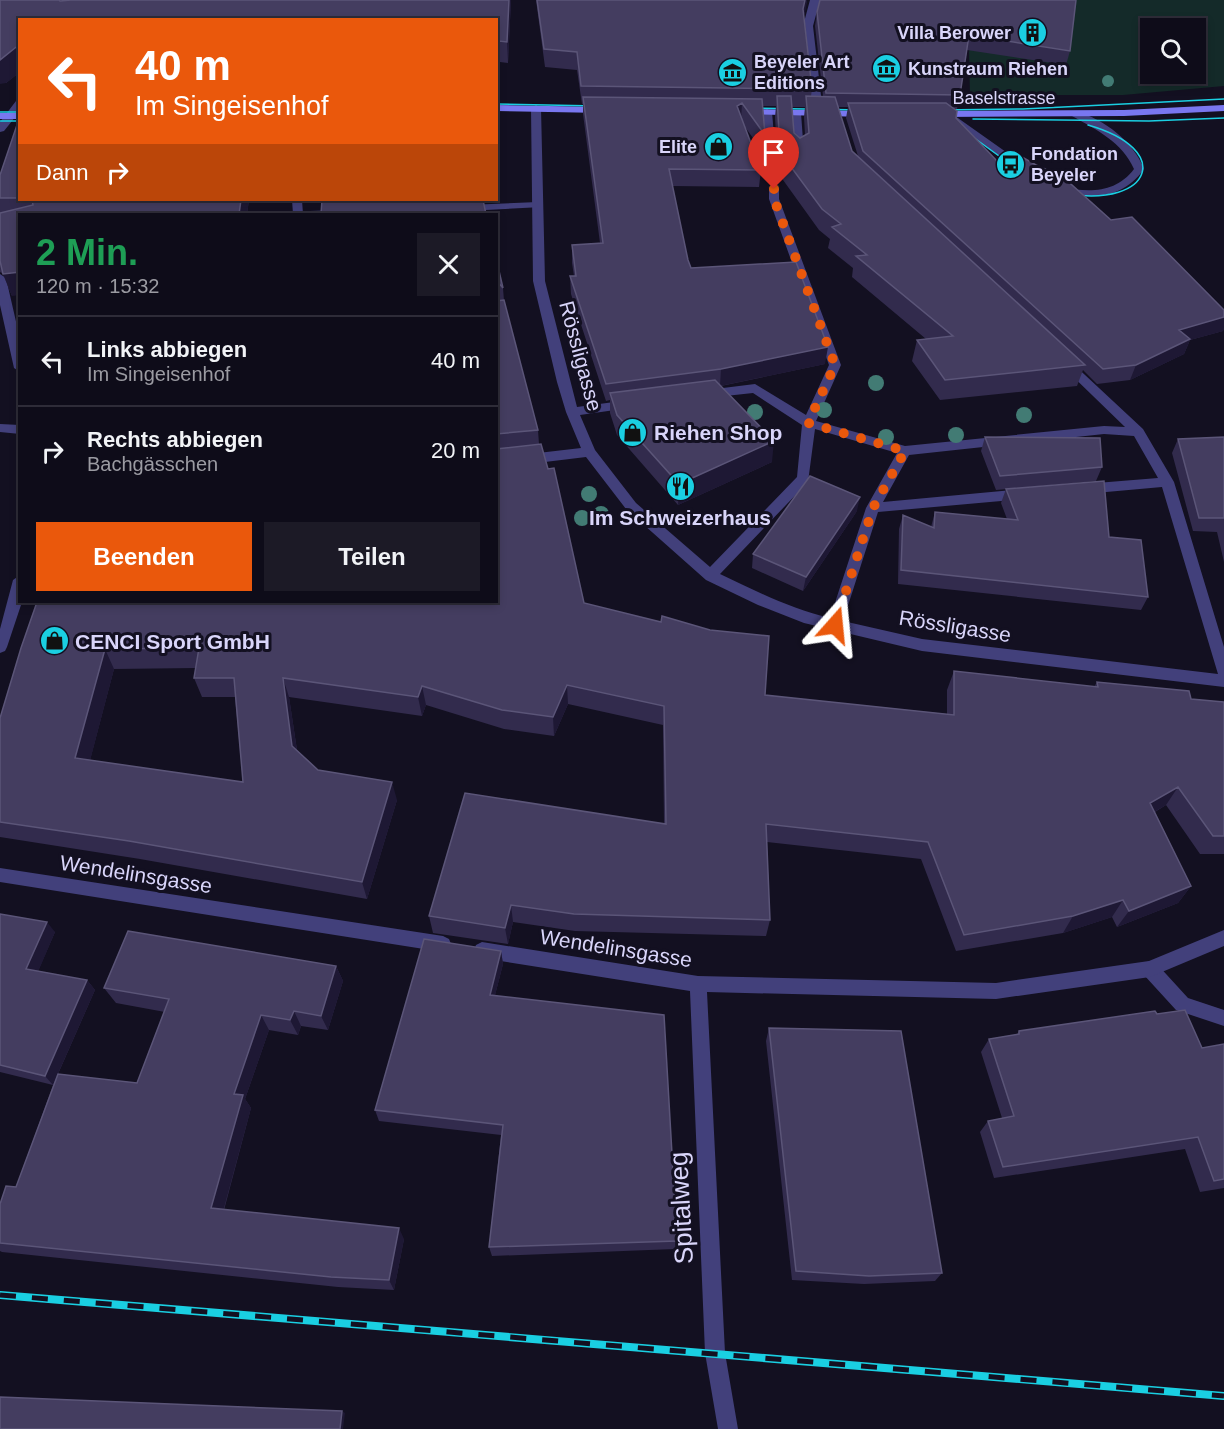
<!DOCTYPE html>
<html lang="de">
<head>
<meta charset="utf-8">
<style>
	body { margin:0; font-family:Helvetica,sans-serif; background:#1c1a26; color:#f1f3f6; height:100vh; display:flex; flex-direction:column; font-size:22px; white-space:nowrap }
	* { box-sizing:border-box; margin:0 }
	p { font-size:20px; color:#9b9ba2 }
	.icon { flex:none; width:33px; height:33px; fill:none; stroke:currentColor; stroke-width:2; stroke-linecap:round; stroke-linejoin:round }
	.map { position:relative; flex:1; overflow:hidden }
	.sheet { position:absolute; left:18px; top:213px; width:480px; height:390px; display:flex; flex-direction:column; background:#0e0c19; border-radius:0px; box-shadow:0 3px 9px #0003,0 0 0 2px #2e2c38 }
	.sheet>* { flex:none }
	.top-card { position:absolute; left:18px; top:18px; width:480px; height:183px; border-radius:0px; box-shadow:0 3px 9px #0003,0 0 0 2px #2e2c38; background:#ea580c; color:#fff; overflow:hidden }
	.fabs { position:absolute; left:1140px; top:18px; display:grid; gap:12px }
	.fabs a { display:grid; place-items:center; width:66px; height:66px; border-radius:0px; background:#0e0c19; box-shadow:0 3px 9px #0003,0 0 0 2px #2e2c38; font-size:30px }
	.pin { position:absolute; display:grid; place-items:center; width:51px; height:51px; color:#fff; margin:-62px -26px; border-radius:50% 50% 50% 0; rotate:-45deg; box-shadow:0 0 6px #0007 }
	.pin .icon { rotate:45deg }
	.me { position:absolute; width:66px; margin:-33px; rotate:18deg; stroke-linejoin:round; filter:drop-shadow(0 0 4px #0008) }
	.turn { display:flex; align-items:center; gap:21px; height:126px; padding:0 18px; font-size:27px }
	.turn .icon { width:78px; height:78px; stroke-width:2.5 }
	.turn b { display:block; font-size:42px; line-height:51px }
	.then { display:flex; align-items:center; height:57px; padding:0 18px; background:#0003; gap:12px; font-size:22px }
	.round { display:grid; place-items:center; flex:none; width:63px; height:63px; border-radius:0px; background:#1c1a26 }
	.headline { display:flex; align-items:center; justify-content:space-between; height:102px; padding:0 18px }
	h1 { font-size:36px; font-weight:800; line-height:45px; color:#1e9e55 }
	.cta { display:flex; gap:12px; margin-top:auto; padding:12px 18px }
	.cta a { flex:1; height:69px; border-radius:0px; background:#ea580c; color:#fff; font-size:24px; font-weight:800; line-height:69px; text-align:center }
	.cta a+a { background:#1c1a26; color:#f1f3f6 }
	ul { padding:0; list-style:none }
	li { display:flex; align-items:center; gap:18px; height:90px; padding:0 18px; border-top:2px solid #2e2c38 }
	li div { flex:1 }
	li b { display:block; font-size:22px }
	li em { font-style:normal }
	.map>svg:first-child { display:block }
	.green { fill:#142a29; fill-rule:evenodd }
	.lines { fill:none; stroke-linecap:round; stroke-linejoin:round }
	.street-tunnel { stroke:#312e42; stroke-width:10; stroke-dasharray:10 5; stroke-linecap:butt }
	.lane { fill:#42407b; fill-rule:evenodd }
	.street { fill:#42407b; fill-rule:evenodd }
	.secondary { fill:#7977f0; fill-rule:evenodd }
	.tram { stroke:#1acfe2; stroke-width:1.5 }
	.rail-casing { stroke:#1acfe2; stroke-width:8 }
	.rail { stroke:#131021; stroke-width:5; stroke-dasharray:16; stroke-linecap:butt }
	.tree { fill:#427b74 }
	.wall { fill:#322b4d; fill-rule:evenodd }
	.shaded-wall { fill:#1e1834 }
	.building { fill:#443d60; stroke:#5b5578; stroke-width:1.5; fill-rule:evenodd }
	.route { stroke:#ea580c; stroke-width:10; stroke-dasharray:0 18 }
	.labels { text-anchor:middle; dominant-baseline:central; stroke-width:6; stroke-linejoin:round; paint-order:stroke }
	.far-poi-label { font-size:18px; font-weight:bold; fill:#d9d5fa; stroke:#131021; text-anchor:start }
	.far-street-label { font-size:18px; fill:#d9d5fa; stroke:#131021 }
	.street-label { font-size:21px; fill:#d9d5fa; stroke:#131021 }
	.poi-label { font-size:21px; font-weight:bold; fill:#d9d5fa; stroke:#131021; text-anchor:start }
	.near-street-label { font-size:26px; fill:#d9d5fa; stroke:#131021 }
</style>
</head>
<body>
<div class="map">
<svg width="1224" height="1429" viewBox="0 0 1224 1429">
	<rect width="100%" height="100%" fill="#131021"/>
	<path class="green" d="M975,0H1224V86L1123,95H970L969,52ZM1150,28H1196V74H1150Z"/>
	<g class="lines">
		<path class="street-tunnel" d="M772,171L774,189"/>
		<path class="lane" d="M796,110L801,113L804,154L799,157L794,154L791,113Z
			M948,111L1027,167V171H1019L944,116L943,114Z
			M1076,111C1105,120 1133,141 1144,169C1123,199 1091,200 1058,192L1057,190L1062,187C1089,193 1116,193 1134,169C1122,142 1097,130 1072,116L1071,114Z
			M292,200H302L303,214H293Z
			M538,202L542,203V207L466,211L460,208L466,205Z
			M340,210L344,211L345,214H304L310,211Z
			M0,424L20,425V434L0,432Z
			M1150,961L1156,963L1188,998L1224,1010V1026L1176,1010L1144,975L1142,969L1144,963Z"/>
		<path class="street" d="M810,0H820L813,26L823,113L818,116L813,113L803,26Z
			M20,100V111L4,131L0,132V122L16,101Z
			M536,105L541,108L545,281L577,407L629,400L635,404L629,408L580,415L595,450L636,503L710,567L797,477L802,425L753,393L707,398L701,394L707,390L755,384L806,415L829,365L769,199V189L774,186L779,189V199L841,365L816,421L905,446L1104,426L1125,427L1060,364L1062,361H1070L1143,429L1174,482L1224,647V687L922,651L804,623L758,605L706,580L626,509L586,457L496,468V458L581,448L566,412L557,382L533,281L531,108ZM815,429L897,453L866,508L830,618C791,609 756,591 720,574L808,482ZM1104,434L1134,436L1158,478L1084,484L1077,489L1084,494L1162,487L1218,674L922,639L843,621L878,512L1024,499L1031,494L1024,489L883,502L909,455Z
			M767,109L772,112L777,171L772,174L767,171L762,112Z
			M0,274L6,278L20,339V372L14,368L0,305Z
			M20,575V602H22L7,647L5,651L0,653V629L13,580Z
			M0,868L443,936L449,939L451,944L449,949L443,952L0,882Z
			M1224,930V946L1150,977L996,999L707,992L725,1353L738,1429H718L705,1353L690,991L482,958L476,955L474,950L476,945L482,942L698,976L996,983L1149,961Z"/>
		<path class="secondary" d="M496,105L603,107L608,110L603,113L496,111Z
			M1224,105V111L1124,116L936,117L931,114L936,111L1124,110Z
			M744,109L867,111L872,114L867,117L740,114L739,112Z
			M0,113H20V119H0Z"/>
		<path class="tram" d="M496,104L598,106
			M745,108L862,110
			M940,110L1023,109L1224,99
			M0,112H20
			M973,119L1149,121L1224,118
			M0,121H20
			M959,127L1017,169
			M1068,194C1151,207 1175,150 1088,125"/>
		<defs>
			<path id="rail" d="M0,1295L1224,1396"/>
		</defs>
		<use href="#rail" class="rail-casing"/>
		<use href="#rail" class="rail"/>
	</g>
	<g class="tree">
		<circle cx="1108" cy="81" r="6"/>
		<circle cx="876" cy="383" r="8"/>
		<circle cx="824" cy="410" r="8"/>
		<circle cx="755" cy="412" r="8"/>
		<circle cx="1024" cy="415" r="8"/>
		<circle cx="956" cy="435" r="8"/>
		<circle cx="886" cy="437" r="8"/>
		<circle cx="589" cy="494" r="8"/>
		<circle cx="601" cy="514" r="8"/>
		<circle cx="582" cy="518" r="8"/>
	</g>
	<path class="wall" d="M0,0H511L508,63L500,62V117L20,20V72L6,83Z
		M536,0H807L804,15L812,89L811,96H823L815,26L817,12L1070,51L1066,65L967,50L960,95L957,109H954L956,118L997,161L1111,220L1224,310V328L1223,331L1190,340L1184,354L1130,380L1097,384L1083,370L1077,386L940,400L912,361L917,340L926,339L852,277L853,268L828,248L830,239L819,230L778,173L775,117L776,106H762L765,135L763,152L745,127L761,170L759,187L672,186L688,260L691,268L825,364L721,386L772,462L678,505L617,435L610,413V400L606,401L571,294L570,276H574L572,263V245L600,243L583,114V104H582L577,70L545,67ZM792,107H805L804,117L805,135L800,138L794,133ZM838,107H848L846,118L858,156L852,151Z
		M20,119V200H249L247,214H20L12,296L3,274L0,272V175Z
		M496,258L503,288L504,301L538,430L539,444L584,603L765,695L947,714V690L954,671L1094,687L1097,682L1191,699L1224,702V854H1200L1166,805L1155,812L1191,886L1178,903L1117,927L1112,917L1063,933L956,951L921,859L767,842L770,920L766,936L575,931L513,922L508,944L433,933L429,916L664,824L663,725L568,704L554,736L504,729L426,705L422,716L289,697L297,750L318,770L397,800L367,899L140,859L0,837V718L37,602H496V301H498L496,299ZM196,668L194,678L202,697H235L243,782L90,760L114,669Z
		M985,437L1102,467L1096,481L996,490L981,451Z
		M1224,437V562L1217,532L1193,531L1172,453L1178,439Z
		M1006,489L1109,537L1148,597L1141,610L898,584L899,529L903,515L931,527L935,512L1007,519L1001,503Z
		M857,511L803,591L752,568L753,554Z
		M0,914L55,932L38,971L87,980L95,990L58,1074L137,1083L165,1012L116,1003L104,988L336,966L343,981L328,1030L301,1026L298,1035L269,1030L245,1099L251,1108L224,1210L404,1239L394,1290L338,1287L2,1252L0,1251V1204L16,1187L53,1085L0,1072Z
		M501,951L503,964L495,995L677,1241L675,1249L492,1256L489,1247L501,1135L379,1121L375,1110Z
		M1157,1014L1202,1048L1224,1044V1188L1200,1192L1185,1149L994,1178L980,1132L988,1121L1002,1118L981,1052L989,1039L1017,1035L1019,1031Z
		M769,1028L942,1273L935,1281L864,1284L792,1280L766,1041Z"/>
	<path class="shaded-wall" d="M509,0H511L508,63L507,42Z
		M805,0H807L806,8L801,26L803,9Z
		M499,41L500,62V117L496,118V82Z
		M20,44V72L6,83L0,84V60Z
		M742,103L741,121L737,106Z
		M241,200H249L247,214H239Z
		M20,272V295L12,296L3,274Z
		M1224,317V328L1223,331L1190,340L1184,354L1130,380L1136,365L1179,330Z
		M828,347L825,364L720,386L721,369Z
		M774,441L772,462L678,505L679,484Z
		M860,497L857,511L803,591L806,577Z
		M105,649L114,669L86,776L75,758Z
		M283,678L289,697L299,764L292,746Z
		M567,685L568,704L554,736L553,717Z
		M422,686L426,705L422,716L418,697Z
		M392,782L397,800L367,899L362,882Z
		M1178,787L1166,805L1139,821L1150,803Z
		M1191,886L1178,903L1117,927L1129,911Z
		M1123,900L1112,917L1063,933L1073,916Z
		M511,905L513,922L508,944L505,928Z
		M47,922L55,932L35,979L26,969Z
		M501,951L503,964L492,1007L490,995Z
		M336,966L343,981L328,1030L321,1016Z
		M87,980L95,990L53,1085L45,1076Z
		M294,1011L301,1026L298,1035L290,1020Z
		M261,1015L269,1030L245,1099L251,1108L221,1219L211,1208L234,1094Z
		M399,1228L404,1239L394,1290L389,1280Z
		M342,1411L345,1413L343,1429H340Z"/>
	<path class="building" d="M0,0H59L60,1L71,0H509L507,42L499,41V82H496V20H20V44L0,60Z
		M537,0H805L803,9L812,89L581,86L577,52L544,49Z
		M820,0H1076L1070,51L969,35L960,95L826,93L817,12Z
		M777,96H791L794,133L800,138L809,133L806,96L835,97L852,151L1085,365L945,380L917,340L953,336L856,256L867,255L832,227L841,224L822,209L780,152Z
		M583,97L762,99L765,135L742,103L737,106L761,170L669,169L688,260L691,268L796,262L828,347L721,369L606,384L570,276H576L572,245L603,243Z
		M848,103H946L957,111L956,118L997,161L1017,154L1036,165L1063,177L1111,220L1132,217L1224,310V317L1179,330L1190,339L1136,365L1103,369L863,151Z
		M19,119L20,198H0V175Z
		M32,200H241L239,214H20V272L3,274L0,261V213L33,205Z
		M322,200H483L486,214H321Z
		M496,258L503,288L496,280Z
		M504,300L538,430L496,434V301Z
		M715,380L774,441L679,484L617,415L610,393Z
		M985,437L1100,438L1102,467L1000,476Z
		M1224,437V518H1199L1178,439Z
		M541,444L548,469L554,468L584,603L661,622L662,616L710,630L769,636L765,695L954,715V671L1098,687L1097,682L1189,691L1191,699L1224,702V836H1213L1178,787L1150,803L1191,886L1129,911L1123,900L1073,916L964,935L928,842L766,824L770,920L574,914L511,905L505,928L429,916L465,793L666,824L664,706L567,685L553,717L502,710L422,686L418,697L283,678L292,746L318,770L392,782L362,882L129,841L0,822V718L21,648L37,602H496V449ZM199,648L194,678H234L243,782L75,758L105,649Z
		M810,476L860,497L806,577L753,554Z
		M1104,481L1109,537L1141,540L1148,597L901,570L903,515L934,528L935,512L1018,520L1006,489Z
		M0,914L47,922L26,969L87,980L45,1076L0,1065Z
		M128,931L336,966L321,1016L294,1011L290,1020L261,1015L234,1094L243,1095L211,1208L399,1228L389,1280L331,1277L0,1243V1204L6,1186L16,1187L58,1074L137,1083L169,999L104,988Z
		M424,939L501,951L490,995L664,1015L677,1241L489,1247L503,1125L375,1110Z
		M1185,1010L1202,1048L1224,1044V1179L1214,1181L1198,1137L1003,1167L988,1121L1014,1116L989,1039L1019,1034V1031L1155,1011L1157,1014Z
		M769,1028L901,1031L942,1273L869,1276L796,1271Z
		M0,1397L342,1411L340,1429H0Z"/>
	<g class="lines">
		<path class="route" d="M774,189V199L835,365L808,423L905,451L873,508L835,625"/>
	</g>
	<defs>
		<symbol id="building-disc" viewBox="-11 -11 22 22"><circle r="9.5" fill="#1acfe2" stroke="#131021"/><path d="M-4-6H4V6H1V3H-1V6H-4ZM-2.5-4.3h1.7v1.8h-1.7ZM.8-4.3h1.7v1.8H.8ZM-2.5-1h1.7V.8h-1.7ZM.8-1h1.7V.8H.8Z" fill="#111"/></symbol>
		<symbol id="museum-disc" viewBox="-11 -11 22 22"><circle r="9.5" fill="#1acfe2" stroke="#131021"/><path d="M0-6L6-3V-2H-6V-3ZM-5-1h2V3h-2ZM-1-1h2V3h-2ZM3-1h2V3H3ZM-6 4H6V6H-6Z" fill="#111"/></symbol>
		<symbol id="shop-disc" viewBox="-11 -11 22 22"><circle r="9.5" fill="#1acfe2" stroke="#131021"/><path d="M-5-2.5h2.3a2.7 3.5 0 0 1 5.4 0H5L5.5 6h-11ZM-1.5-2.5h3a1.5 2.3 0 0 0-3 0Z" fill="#111"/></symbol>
		<symbol id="bus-disc" viewBox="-11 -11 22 22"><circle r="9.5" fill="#1acfe2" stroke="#131021"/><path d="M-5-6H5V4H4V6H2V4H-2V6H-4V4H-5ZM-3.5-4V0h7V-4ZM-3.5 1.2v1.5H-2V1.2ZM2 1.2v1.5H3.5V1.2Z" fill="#111"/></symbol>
		<symbol id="restaurant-disc" viewBox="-11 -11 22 22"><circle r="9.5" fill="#1acfe2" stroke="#131021"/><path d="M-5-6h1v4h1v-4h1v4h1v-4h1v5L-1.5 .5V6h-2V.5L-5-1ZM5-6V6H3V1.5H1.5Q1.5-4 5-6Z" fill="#111"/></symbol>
	</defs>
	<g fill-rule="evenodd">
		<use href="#building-disc" x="1016" y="16" width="33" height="33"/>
		<use href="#museum-disc" x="870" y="52" width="33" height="33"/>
		<use href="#museum-disc" x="716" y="56" width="33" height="33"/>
		<use href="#shop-disc" x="702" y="130" width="33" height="33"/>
		<use href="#bus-disc" x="994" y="148" width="33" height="33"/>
		<use href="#shop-disc" x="616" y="416" width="33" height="33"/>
		<use href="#restaurant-disc" x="664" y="470" width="33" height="33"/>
		<use href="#shop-disc" x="38" y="624" width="33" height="33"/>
	</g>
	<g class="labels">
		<g class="far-poi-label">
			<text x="1011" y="33" text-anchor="end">Villa Berower</text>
			<text x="754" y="62">Beyeler Art<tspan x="754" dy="21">Editions</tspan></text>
			<text x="908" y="69">Kunstraum Riehen</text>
			<text x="697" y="147" text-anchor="end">Elite</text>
			<text x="1031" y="154">Fondation<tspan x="1031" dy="21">Beyeler</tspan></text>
		</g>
		<g class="far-street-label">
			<text x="1004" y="98">Baselstrasse</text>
		</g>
		<g class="street-label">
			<text transform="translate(581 356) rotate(75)">Rössligasse</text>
			<text transform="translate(955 626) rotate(9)">Rössligasse</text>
			<text transform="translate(136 874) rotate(9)">Wendelinsgasse</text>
			<text transform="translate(616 948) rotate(9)">Wendelinsgasse</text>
		</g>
		<g class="poi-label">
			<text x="654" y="432">Riehen Shop</text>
			<text x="680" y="517" text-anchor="middle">Im Schweizerhaus</text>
			<text x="75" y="641">CENCI Sport GmbH</text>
		</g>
		<g class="near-street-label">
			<text transform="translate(681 1208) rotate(-93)">Spitalweg</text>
		</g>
	</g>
</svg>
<div class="fabs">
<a><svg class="icon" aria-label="search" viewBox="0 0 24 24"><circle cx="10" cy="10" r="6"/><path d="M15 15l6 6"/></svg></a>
</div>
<div class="pin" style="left:774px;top:189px;background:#d93025"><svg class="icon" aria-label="arrive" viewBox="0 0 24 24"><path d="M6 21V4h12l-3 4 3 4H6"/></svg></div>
<svg class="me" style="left:835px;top:625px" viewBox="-20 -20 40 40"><path d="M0-17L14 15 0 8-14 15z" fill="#ea580c" stroke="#fff" stroke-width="4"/></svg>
<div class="top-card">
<div class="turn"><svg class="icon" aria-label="left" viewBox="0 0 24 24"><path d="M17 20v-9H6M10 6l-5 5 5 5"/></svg><div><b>40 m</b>Im Singeisenhof</div></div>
<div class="then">Dann<svg class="icon" aria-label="right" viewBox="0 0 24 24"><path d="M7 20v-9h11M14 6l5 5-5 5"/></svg></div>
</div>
<section class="sheet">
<div class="headline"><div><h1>2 Min.</h1><p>120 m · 15:32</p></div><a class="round"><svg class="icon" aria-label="close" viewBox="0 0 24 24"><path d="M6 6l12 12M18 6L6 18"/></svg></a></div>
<ul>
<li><svg class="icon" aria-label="left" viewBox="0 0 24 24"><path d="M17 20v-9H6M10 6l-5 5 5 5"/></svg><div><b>Links abbiegen</b><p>Im Singeisenhof</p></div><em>40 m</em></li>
<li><svg class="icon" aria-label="right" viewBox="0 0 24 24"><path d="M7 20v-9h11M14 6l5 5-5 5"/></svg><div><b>Rechts abbiegen</b><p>Bachgässchen</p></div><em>20 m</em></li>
</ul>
<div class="cta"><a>Beenden</a><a>Teilen</a></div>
</section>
</div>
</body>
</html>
